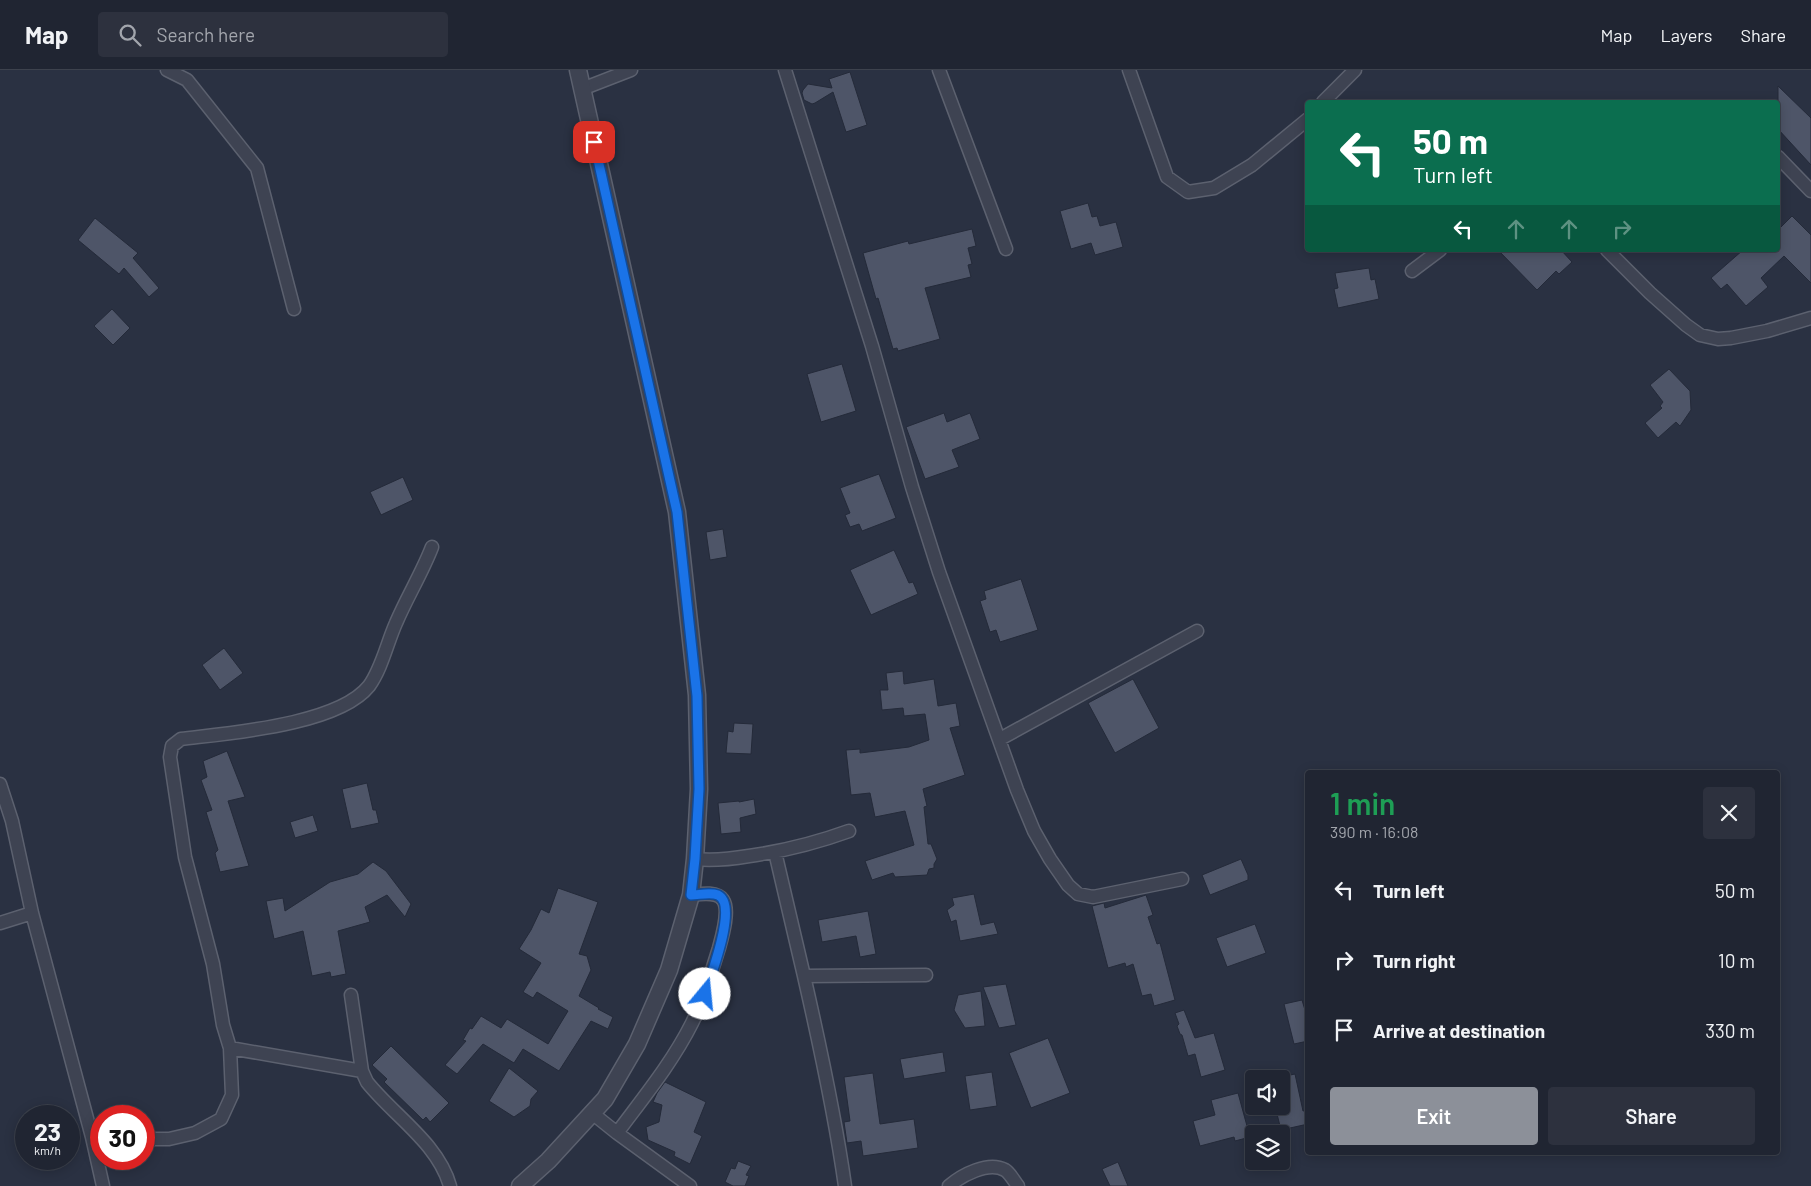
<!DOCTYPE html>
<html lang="en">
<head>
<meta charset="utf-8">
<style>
	body { margin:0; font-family:Barlow,sans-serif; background:#2d313e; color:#f1f3f6; height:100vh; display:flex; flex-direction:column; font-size:19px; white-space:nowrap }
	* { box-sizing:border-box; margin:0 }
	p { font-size:16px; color:#a2a5ac }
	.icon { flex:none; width:28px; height:28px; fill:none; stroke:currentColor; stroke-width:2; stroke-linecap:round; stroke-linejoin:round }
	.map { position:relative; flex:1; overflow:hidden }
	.panel { position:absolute; left:1305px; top:700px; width:475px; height:385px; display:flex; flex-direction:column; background:#202532; border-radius:5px; box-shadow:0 2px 12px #0003,0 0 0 1px #3d424d }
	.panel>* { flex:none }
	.guide { position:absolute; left:1305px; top:30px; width:475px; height:152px; border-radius:5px; box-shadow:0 2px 12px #0003,0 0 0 1px #3d424d; background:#0b6e4f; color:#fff; overflow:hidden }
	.buttons { position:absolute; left:1245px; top:1000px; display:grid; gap:10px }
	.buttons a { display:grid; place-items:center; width:45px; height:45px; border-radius:5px; background:#202532; box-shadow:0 2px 12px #0003,0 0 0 1px #3d424d; font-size:25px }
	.speed { position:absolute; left:15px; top:1035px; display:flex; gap:10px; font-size:25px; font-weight:700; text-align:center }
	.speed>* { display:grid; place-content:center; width:65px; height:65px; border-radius:50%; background:#202532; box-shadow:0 2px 12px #0003,0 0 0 1px #3d424d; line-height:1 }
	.speed small { font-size:12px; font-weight:400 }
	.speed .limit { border:8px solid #d22; background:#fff; color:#111 }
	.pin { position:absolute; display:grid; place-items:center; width:42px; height:42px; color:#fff; margin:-21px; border-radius:10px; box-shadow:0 2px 8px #0006 }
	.me { position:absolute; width:55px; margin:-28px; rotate:17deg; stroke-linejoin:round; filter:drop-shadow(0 0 4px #0008) }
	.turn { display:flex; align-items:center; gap:18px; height:105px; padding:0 25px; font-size:22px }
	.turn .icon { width:65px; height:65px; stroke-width:2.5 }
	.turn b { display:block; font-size:35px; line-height:42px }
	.lanes { display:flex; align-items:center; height:48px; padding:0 25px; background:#0003; justify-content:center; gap:25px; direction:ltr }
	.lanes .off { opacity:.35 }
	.round { display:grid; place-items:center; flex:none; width:52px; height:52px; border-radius:5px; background:#2d313e }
	.summary { display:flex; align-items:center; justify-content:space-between; height:85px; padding:0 25px }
	h1 { font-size:30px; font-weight:600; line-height:38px; color:#1e9e55 }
	.primary-button { display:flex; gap:10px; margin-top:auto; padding:10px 25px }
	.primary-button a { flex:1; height:58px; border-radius:5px; background:#8c9099; color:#fff; font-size:20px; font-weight:600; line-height:58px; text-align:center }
	.primary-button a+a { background:#2d313e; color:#f1f3f6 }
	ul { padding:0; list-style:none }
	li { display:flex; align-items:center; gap:15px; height:70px; padding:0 25px }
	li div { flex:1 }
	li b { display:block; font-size:19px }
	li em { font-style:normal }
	header { display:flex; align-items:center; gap:30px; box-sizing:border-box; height:70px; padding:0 25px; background:#202532; border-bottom:1px solid #3d424d }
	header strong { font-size:24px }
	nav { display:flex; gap:28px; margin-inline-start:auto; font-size:18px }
	.search { width:350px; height:45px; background:#2d313e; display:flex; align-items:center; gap:12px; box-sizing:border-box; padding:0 18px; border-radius:5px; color:#a2a5ac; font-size:19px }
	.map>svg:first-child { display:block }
	.building { fill:#4e5568; stroke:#242a39 }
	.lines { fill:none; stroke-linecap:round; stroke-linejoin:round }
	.minor-casing { stroke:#5c616f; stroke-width:15 }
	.tertiary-casing { stroke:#5c616f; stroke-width:19 }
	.minor { stroke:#3e4352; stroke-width:12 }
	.tertiary { stroke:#3e4352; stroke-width:16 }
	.route-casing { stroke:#114b97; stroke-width:12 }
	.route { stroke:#1a73e8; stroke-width:9 }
</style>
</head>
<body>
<header>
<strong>Map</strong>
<div class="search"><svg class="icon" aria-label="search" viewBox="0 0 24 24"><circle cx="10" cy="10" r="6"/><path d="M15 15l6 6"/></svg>Search here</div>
<nav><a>Map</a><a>Layers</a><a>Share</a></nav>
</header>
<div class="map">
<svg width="1811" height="1116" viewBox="0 0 1811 1116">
	<rect width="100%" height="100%" fill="#2a3142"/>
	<path class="building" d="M850,2L867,55L846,62L833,22L815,33L812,34L804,30L802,23L803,20L808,14L832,18L829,9Z
		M1778,16L1811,48V95L1778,59Z
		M1088,133L1092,147L1097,146L1100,156L1116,152L1123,177L1095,185L1091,173L1071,179L1060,141Z
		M1792,146L1811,165V213L1784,186L1761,208L1768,217L1746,236L1727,214L1721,219L1711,208L1743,180H1778V160Z
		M95,148L138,183L133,188L159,218L149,227L124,198L119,204L78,170Z
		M972,159L976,176L968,178L972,194L968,195L971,207L925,218L940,269L898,281L897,278L893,279L878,228L876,229L863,183L908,171L909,174Z
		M1498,180H1561L1572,192L1559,204L1556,201L1537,220Z
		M1369,198L1371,210L1375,209L1379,229L1338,238L1334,219L1338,218L1335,203Z
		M112,239L130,258L113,275L94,256Z
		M842,294L856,341L821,352L807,304Z
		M1669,299L1690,321L1691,340L1680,356L1676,352L1658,368L1645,353L1662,338L1660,336L1663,332L1650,315Z
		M944,343L947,352L970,343L980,369L952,380L959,397L925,409L906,357Z
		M879,404L896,448L862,461L859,454L850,457L845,445L850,443L840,418Z
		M403,407L413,430L381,445L370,422Z
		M723,459L727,487L710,490L706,462Z
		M894,480L909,513L913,512L918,524L871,545L850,500Z
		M1021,509L1038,560L1000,572L996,560L990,562L980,531L986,529L984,521Z
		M224,578L243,603L220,620L202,595Z
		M903,601L904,614L934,609L938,636L956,633L960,656L950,658L965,705L923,719L927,736L924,737L928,774H931L937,789L934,794V798L929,799L927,805L895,807L893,803L872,810L865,791L914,775L905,741L875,747L870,723L851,725L846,680L860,679V683L909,677L929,670L925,644L904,646L903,638L882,640L880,620H888L886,603Z
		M1133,609L1159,658L1115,683L1088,633Z
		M734,653L753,654L751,684L726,683L728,661L733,662Z
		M227,681L245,727L228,731L249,796L220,802L215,783L218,780L206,742L212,740L201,710L207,707L203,691Z
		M367,713L373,740H376L379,753L351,759L342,719Z
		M754,729L756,744L740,748L741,762L721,764L718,733L739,731V732Z
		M313,745L318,761L295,768L290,752Z
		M1241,789L1248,805V810L1210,825L1202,805Z
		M373,792L386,801L411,834L405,847L387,825L365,837L370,852L338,861L346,904L331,907L330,902L312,906L303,861L274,869L266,831L283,828L285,841L330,812L358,804Z
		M558,818L598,832L579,884L587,886L591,900L579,926L599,938L598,939L613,947L608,959L591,951L559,1001L523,979L514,993L483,974L457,1004L445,995L466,971L463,970L470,958L472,959L481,946L501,958L507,949L548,974L568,941L537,922L533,928L523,922L541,893L519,879L531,860L541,839L549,843Z
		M974,824L981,855L994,852L998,864L960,871L956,850L951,852L947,840L954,835L952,828Z
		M1146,825L1153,845L1148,847L1157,874L1160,873L1175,930L1154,936L1151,924L1142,926L1133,894L1126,897L1125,893L1108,898L1092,836L1104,833L1105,838Z
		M868,841L876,884L860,887L856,866L822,872L818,850Z
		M1255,854L1266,883L1227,897L1216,868Z
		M1006,914L1016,955L999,958L983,917Z
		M981,921L985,956L965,958L954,940L958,925Z
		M1302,930L1308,950V971L1294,974L1284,934Z
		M1184,940L1195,968L1214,963L1225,1000L1201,1007L1195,984L1188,986L1182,965L1180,964L1177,956L1179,954L1175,943Z
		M1048,968L1070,1023L1031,1038L1009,983Z
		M391,976L449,1033L430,1052L426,1047L423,1050L384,1012L387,1009L372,995Z
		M943,982L946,1002L904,1009L900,989Z
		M509,998L538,1021L531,1029L530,1036L514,1047L489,1031Z
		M992,1002L997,1036L970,1040L965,1006Z
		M873,1003L880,1054L914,1049L918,1078L863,1086L861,1071L847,1073L844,1052L850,1051L844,1007Z
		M1295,1004L1303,1041L1308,1040V1054L1281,1060L1275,1036H1281V1007Z
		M665,1012L706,1032L694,1062L702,1066L690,1094L674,1086L675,1082L648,1070L646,1057L659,1052L662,1035L653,1032L657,1023Z
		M1238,1023L1250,1067L1235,1071L1234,1067L1200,1076L1193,1051L1215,1045L1211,1030Z
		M738,1091L751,1096L746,1105L749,1106L745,1116H733L725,1112L731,1098L735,1099Z
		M1118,1092L1128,1116H1110L1102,1099Z"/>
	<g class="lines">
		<defs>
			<path id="minor" d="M167,0L187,10L257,98L294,239
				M785,0L872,276L912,417L939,502L1017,720L1034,761L1050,789L1068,815L1078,824L1093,827L1182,809
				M939,0L1006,179
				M1129,0L1167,107L1188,122L1214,118L1252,95L1308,49
				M582,19L631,0
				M1323,32L1355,0
				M1778,87L1811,121
				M1607,180L1650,223L1686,255L1700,265L1718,269L1731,268L1767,261L1811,248
				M1412,201L1440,180
				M1000,669L1197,561
				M0,714L12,751L32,843L92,1067L103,1116
				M775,782L804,906
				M695,789C713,791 731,789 749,786C784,781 816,773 849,761
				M0,853L32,843
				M351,925L362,1001L367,1012C394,1046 438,1073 450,1116
				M230,978L362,1001
				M592,1043L617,1063
				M144,1069H169L195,1063L221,1049L232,1025L230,978L223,955L213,894L185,787L170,687L172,676L181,669C229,663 338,655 369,616C382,598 387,573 396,553C407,527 422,503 432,477
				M690,1116L617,1063C643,1028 672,993 692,953C704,929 711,903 719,878C722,867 730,840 723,830C717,821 700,824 691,825
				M845,1116C835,1045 820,976 804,906L926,905
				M949,1116C962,1105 988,1091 1005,1100C1010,1103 1014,1111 1018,1116"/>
			<path id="tertiary" d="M520,1116L548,1091L605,1029L637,974L669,900L691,825L695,789L699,719L697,625L677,442L578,0"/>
		</defs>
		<use href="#minor" class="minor-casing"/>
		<use href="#tertiary" class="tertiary-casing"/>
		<use href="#minor" class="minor"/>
		<use href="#tertiary" class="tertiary"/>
	</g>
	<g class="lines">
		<defs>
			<path id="route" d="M594,72L677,442L697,626L699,719L695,789L691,825C699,825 710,822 718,825C739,835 710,907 705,924"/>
		</defs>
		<use href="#route" class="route-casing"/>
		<use href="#route" class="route"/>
	</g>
</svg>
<div class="buttons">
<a><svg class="icon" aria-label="sound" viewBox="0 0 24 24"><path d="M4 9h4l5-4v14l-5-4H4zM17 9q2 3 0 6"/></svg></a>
<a><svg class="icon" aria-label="layers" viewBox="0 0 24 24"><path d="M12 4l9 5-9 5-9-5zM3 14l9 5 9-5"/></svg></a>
</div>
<div class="speed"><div>23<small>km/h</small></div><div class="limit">30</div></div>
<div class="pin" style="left:594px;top:72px;background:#d93025"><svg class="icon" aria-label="arrive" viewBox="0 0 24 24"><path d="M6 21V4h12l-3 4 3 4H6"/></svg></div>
<svg class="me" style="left:705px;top:924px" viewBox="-20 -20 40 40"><circle r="19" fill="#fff"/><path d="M0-13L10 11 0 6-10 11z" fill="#1a73e8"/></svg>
<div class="guide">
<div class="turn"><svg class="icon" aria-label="left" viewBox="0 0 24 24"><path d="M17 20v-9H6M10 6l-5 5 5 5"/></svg><div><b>50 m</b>Turn left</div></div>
<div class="lanes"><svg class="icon" aria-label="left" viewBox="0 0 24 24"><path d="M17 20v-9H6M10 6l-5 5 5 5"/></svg><svg class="icon off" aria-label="ahead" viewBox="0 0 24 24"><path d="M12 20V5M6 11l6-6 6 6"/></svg><svg class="icon off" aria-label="ahead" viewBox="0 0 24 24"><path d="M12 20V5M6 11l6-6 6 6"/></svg><svg class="icon off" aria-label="right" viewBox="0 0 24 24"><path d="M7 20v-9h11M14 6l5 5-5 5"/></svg></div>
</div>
<section class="panel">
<div class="summary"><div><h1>1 min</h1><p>390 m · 16:08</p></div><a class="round"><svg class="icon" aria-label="close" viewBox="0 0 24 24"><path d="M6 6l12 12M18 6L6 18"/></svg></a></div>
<ul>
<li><svg class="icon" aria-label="left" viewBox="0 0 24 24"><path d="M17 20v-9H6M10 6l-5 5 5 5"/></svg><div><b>Turn left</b></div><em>50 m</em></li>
<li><svg class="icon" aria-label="right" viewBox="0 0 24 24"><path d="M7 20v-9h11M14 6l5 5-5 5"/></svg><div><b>Turn right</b></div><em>10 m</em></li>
<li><svg class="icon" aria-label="arrive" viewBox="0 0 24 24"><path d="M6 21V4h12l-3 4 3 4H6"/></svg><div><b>Arrive at destination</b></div><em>330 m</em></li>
</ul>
<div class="primary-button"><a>Exit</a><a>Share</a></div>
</section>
</div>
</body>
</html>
